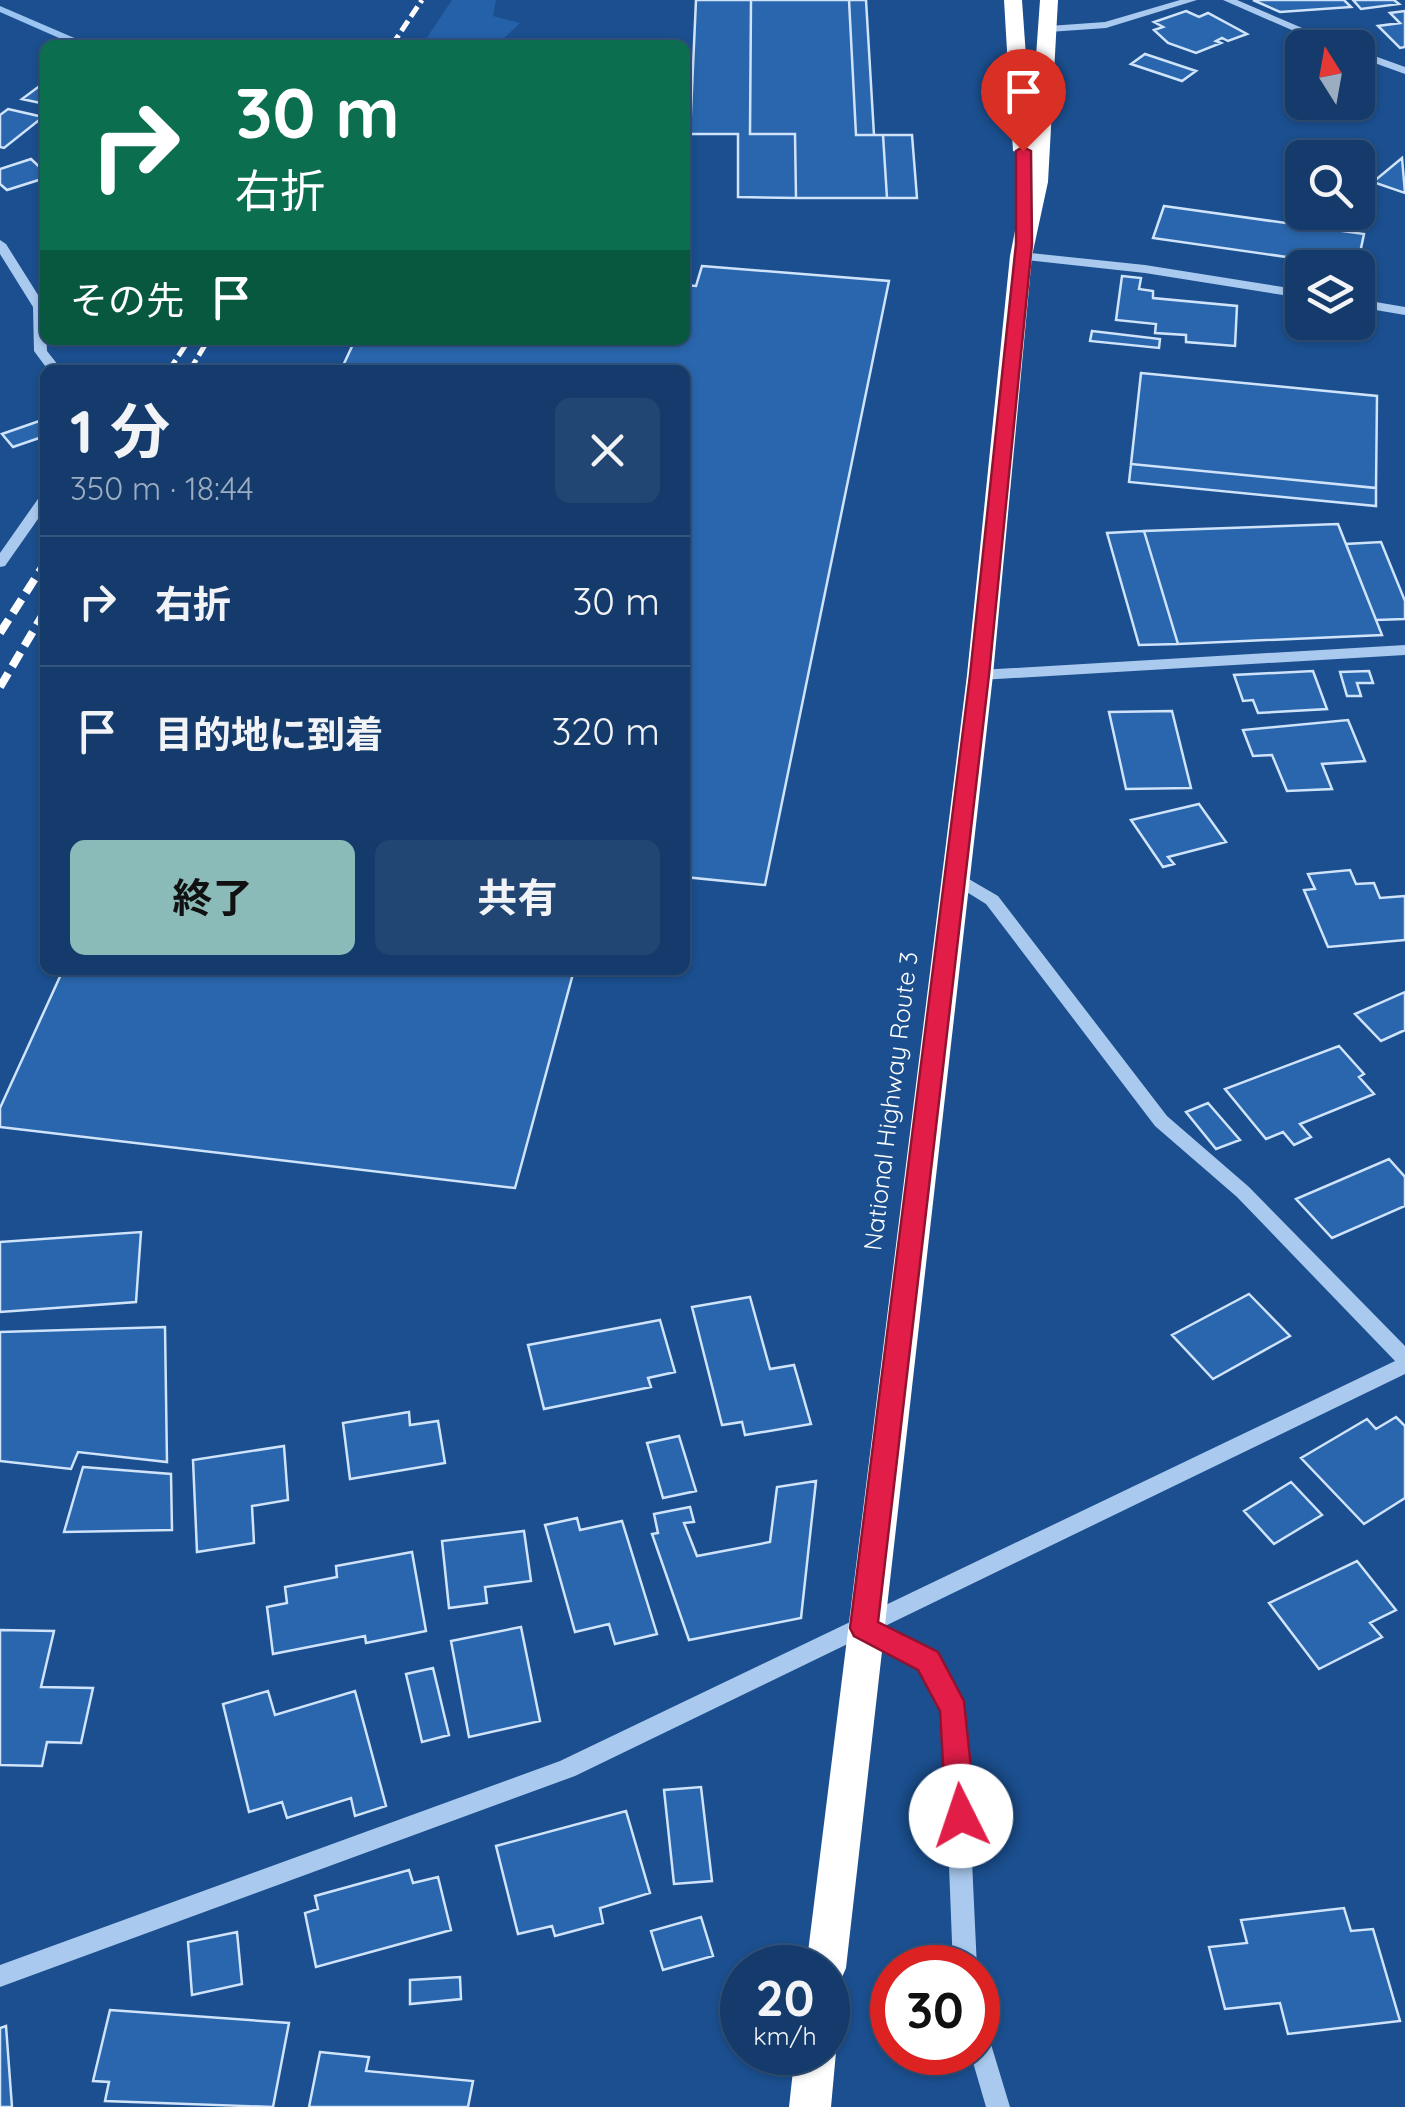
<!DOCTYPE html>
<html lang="ja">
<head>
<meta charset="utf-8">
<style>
	body { margin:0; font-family:Quicksand,"Noto Sans JP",sans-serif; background:#214673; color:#f1f3f6; height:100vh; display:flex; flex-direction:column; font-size:38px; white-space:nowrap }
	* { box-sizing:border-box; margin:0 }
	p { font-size:32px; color:#9dadc1 }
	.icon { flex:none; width:55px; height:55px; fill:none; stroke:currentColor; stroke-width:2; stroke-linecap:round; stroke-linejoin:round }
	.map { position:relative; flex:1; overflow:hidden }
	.panel { position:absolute; left:40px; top:365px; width:650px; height:610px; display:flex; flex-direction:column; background:#143b6b; border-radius:15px; box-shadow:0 2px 8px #0004,0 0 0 2px #33557e }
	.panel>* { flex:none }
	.hud { position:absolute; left:40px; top:40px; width:650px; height:305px; border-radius:15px; box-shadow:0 2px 8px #0004,0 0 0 2px #33557e; background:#0b6e4f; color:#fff; overflow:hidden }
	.needle { width:65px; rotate:349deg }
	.fabs { position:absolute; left:1285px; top:30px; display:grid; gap:20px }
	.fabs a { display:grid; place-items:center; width:90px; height:90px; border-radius:15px; background:#143b6b; box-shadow:0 2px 8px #0004,0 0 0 2px #33557e; font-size:50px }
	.speed { position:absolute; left:720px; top:1945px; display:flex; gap:20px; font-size:50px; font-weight:700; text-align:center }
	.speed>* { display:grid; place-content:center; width:130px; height:130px; border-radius:50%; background:#143b6b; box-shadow:0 2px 8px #0004,0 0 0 2px #33557e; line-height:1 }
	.speed small { font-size:25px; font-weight:400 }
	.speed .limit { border:15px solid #d22; background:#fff; color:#111 }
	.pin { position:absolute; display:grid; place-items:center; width:85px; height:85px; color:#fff; margin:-102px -42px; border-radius:50% 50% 50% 0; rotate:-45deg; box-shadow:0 0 10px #0007 }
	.pin .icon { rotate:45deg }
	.me { position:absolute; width:110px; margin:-55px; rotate:356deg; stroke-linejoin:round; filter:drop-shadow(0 0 8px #0008) }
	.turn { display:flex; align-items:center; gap:35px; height:210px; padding:0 30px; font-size:45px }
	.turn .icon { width:130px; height:130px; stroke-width:2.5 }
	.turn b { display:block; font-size:70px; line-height:85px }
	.then { display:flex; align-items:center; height:95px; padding:0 30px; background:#0003; gap:20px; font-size:38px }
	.round { display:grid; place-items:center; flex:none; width:105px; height:105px; border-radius:15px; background:#214673 }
	.head { display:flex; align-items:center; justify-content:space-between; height:170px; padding:0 30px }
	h1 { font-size:60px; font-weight:700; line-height:75px }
	.primary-button { display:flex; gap:20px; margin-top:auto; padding:20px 30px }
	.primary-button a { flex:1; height:115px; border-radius:15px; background:#8bbbb9; color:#111; font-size:40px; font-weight:700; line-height:115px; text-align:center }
	.primary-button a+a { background:#214673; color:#f1f3f6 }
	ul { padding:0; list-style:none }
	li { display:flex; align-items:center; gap:30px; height:130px; padding:0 30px; border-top:2px solid #33557e }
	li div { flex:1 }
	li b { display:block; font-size:38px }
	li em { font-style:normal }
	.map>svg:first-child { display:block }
	.green { fill:#2461a8 }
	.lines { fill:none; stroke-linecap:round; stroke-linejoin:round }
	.stream { fill:#9cc4f0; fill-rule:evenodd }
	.building { fill:#2a66ad; stroke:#cfe3fa; stroke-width:2.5 }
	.minor { fill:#a9c9ee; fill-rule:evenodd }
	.highway { fill:#fff; fill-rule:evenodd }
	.rail-far1 { stroke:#fff; stroke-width:5; stroke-dasharray:12 5; stroke-linecap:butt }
	.rail { stroke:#fff; stroke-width:8; stroke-dasharray:16 8; stroke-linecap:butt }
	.route { fill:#e11d48; stroke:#92132f; stroke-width:2.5 }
	.labels { text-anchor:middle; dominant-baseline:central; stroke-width:10; stroke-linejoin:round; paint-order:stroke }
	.street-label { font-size:25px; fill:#fff; stroke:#1b4f8f }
</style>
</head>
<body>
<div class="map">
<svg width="1405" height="2107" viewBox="0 0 1405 2107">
	<rect width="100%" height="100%" fill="#1b4f8f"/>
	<path class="green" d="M452,0H496L493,16L520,23L497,45H422Z"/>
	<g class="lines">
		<path class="stream" d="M0,6L86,43L88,45H75L0,12Z"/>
	</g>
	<path class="building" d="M696,0H751L750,134H795L796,198L738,197V134H690Z
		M751,0H849L856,135H883L887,198H796L795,134H750Z
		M849,0H866L874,135H856Z
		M1253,0H1344L1351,7L1280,12Z
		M1353,0H1394L1399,4L1361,9Z
		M1186,11L1199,17L1208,13L1247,34L1228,41L1222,38L1216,41L1221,43L1196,53L1168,43L1154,30L1163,27L1154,22Z
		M1405,11V47L1400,48L1378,26L1400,23L1390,13Z
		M1145,54L1196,71L1182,81L1131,64Z
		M45,82V104L22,99Z
		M8,109L43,117L4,148L0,147V115Z
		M883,135H912L917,198H887Z
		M1402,158L1405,193L1373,182Z
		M31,159L45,172V178L7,190L0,184V169Z
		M1164,206L1364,234L1357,267L1153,238Z
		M702,266L889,281L765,885L685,877V370H341L355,340H685V285L696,286Z
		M1122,276L1141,278L1139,289L1153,291V298L1237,306L1235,346L1186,342V335L1155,333L1156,324L1116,320Z
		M1092,331L1160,339L1159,348L1090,341Z
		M1141,373L1377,396L1376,488L1131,464Z
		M45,419V436L13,447L2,434Z
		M1131,464L1376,488V506L1129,482Z
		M1338,524L1382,635L1178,644L1144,531Z
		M1144,531L1178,644L1139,645L1107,533Z
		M1381,542L1405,601V619L1376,620L1346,544Z
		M1313,671L1327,709L1258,713L1253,700L1243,701L1234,675Z
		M1369,671L1373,683H1357L1361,696H1347L1340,672Z
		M1172,711L1191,788L1126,789L1109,712Z
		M1348,720L1365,761L1322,764L1332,789L1287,791L1272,755L1253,756L1243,730Z
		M1199,804L1226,842L1168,857L1174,864L1163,867L1131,820Z
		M1350,870L1356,884L1374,883L1380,898L1405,896V940L1328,947L1304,890L1315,889L1308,874Z
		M63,970H574L515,1188L0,1127V1108Z
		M1405,992V1030L1381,1041L1355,1014Z
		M1339,1046L1364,1074L1359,1077L1374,1094L1300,1124L1311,1137L1294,1145L1283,1132L1266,1139L1225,1089Z
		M1208,1103L1240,1140L1216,1149L1186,1112Z
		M1389,1159L1405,1177V1206L1332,1238L1296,1199Z
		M141,1232L136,1302L0,1312V1242Z
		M1249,1294L1290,1336L1213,1379L1172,1335Z
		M750,1297L770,1369L794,1365L811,1424L745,1435L742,1422L722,1425L692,1307Z
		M660,1320L675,1372L648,1378L651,1387L544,1409L528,1345Z
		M165,1327L167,1462L78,1452L71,1469L0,1461V1332Z
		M409,1412L410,1425L438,1421L445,1463L350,1479L343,1423Z
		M1396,1417L1405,1426V1498L1364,1524L1301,1458L1367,1419L1376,1429Z
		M679,1436L696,1491L663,1498L647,1443Z
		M284,1446L288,1500L252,1506L254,1543L197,1552L193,1460Z
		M83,1467L171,1474L172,1530L64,1532Z
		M816,1481L801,1618L689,1640L652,1534L658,1533L654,1514L690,1507L694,1522L684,1523L697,1556L770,1542L777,1487Z
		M1291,1482L1322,1515L1274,1544L1244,1511Z
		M577,1518L580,1530L622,1521L657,1634L615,1644L609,1624L575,1632L545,1525Z
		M524,1531L531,1581L485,1587L487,1603L449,1608L442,1541Z
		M412,1552L426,1631L366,1643L365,1636L273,1654L267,1607L287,1603L285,1587L337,1577L336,1566Z
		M1357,1561L1396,1610L1370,1623L1382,1637L1319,1669L1269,1603Z
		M521,1627L540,1721L469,1737L451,1641Z
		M0,1630L54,1631L41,1687L93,1688L81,1743L47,1742L42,1766L0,1765Z
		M433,1668L449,1735L422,1742L406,1674Z
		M268,1691L275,1715L355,1691L386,1806L355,1816L351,1798L287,1818L282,1802L249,1812L223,1704Z
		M701,1787L712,1881L674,1884L664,1790Z
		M626,1811L650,1893L600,1908L603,1923L555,1936L552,1926L518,1934L496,1846Z
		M409,1870L413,1883L438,1877L451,1930L316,1967L305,1913L318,1909L315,1896Z
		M1344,1908L1351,1931L1373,1929L1400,2021L1288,2034L1280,2003L1225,2009L1209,1947L1247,1943L1241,1920Z
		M701,1917L713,1956L663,1970L651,1931Z
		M237,1932L242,1984L192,1995L188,1942Z
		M460,1977L461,1999L410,2004V1980Z
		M110,2010L289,2023L273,2107L105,2101L109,2082L93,2081Z
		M6,2026L12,2107H0V2028Z
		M320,2052L369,2057L366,2071L473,2081L468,2107H309Z"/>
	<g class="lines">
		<path class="minor" d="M1180,0H1197L1106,28L1049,32L1044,29L1049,26L1105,22Z
			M1223,0H1237L1349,48H1333Z
			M1358,50L1405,67V74L1358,57Z
			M0,240L6,244L45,306L47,351L62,370H48L34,351L33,307L0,254Z
			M1021,252L1145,265L1302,290V298L1145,273L1017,259L1015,256Z
			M1358,299L1405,307V315L1358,307Z
			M45,495V509L5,566L0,567V553L40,496Z
			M1405,645V655L980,680L972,675L980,670Z
			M955,871L998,896L1167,1116L1249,1187L1405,1346V1374L883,1627L936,1654L965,1710L977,1968H953L943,1711L920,1668L862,1637L575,1776L0,1987V1965L560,1761L1395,1361L1237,1197L1155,1126L986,904L949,881L947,877Z
			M978,2029L986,2033L990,2041L1010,2107H986L970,2052H978Z"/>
		<path class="highway" d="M1004,0H1022L1031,127L1040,0H1058L1048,182L1032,256L993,675L846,1968L840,1982L828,1987V1968H806L967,675L1010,256L1030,155L1013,151Z
			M828,2036L836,2052L831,2107H789L795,2052H828Z"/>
		<path class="rail-far1" d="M392,45L422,0
			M169,370L189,340
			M190,370L208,340"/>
		<path class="rail" d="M0,633L45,563
			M0,687L45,611"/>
	</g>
	<path class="route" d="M1023,147L1031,151L1032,244L989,675L878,1622L938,1652L964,1701L976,1816L971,1826L961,1830L951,1826L946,1816L940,1711L918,1670L854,1636L850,1628L970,675L1016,244V151Z"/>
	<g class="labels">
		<g class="street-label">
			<text transform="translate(890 1101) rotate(-83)">National Highway Route 3</text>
		</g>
	</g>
</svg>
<div class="fabs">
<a><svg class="needle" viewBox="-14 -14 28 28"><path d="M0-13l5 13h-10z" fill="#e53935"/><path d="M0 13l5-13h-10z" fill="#9dadc1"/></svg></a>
<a><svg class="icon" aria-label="search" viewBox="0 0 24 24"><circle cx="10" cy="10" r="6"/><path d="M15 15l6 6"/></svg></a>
<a><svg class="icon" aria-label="layers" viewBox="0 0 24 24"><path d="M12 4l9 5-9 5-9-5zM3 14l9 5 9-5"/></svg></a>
</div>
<div class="speed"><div>20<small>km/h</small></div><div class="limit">30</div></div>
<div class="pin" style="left:1023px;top:151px;background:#d93025"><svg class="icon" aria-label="arrive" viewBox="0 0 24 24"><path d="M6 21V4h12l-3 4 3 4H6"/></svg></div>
<svg class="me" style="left:961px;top:1816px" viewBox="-20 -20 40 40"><circle r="19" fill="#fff"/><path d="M0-13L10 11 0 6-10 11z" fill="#e11d48"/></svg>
<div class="hud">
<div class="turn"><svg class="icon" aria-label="right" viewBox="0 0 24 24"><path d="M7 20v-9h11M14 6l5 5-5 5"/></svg><div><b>30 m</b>右折</div></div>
<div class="then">その先<svg class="icon" aria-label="arrive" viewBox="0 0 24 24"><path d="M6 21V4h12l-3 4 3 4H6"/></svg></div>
</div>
<section class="panel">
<div class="head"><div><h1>1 分</h1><p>350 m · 18:44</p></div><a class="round"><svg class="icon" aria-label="close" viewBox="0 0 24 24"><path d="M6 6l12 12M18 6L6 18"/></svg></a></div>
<ul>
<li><svg class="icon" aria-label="right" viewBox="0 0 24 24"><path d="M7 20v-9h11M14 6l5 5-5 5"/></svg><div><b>右折</b></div><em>30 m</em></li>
<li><svg class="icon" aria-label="arrive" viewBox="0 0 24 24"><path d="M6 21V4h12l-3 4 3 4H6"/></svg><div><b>目的地に到着</b></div><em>320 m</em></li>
</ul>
<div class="primary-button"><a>終了</a><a>共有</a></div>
</section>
</div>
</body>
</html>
